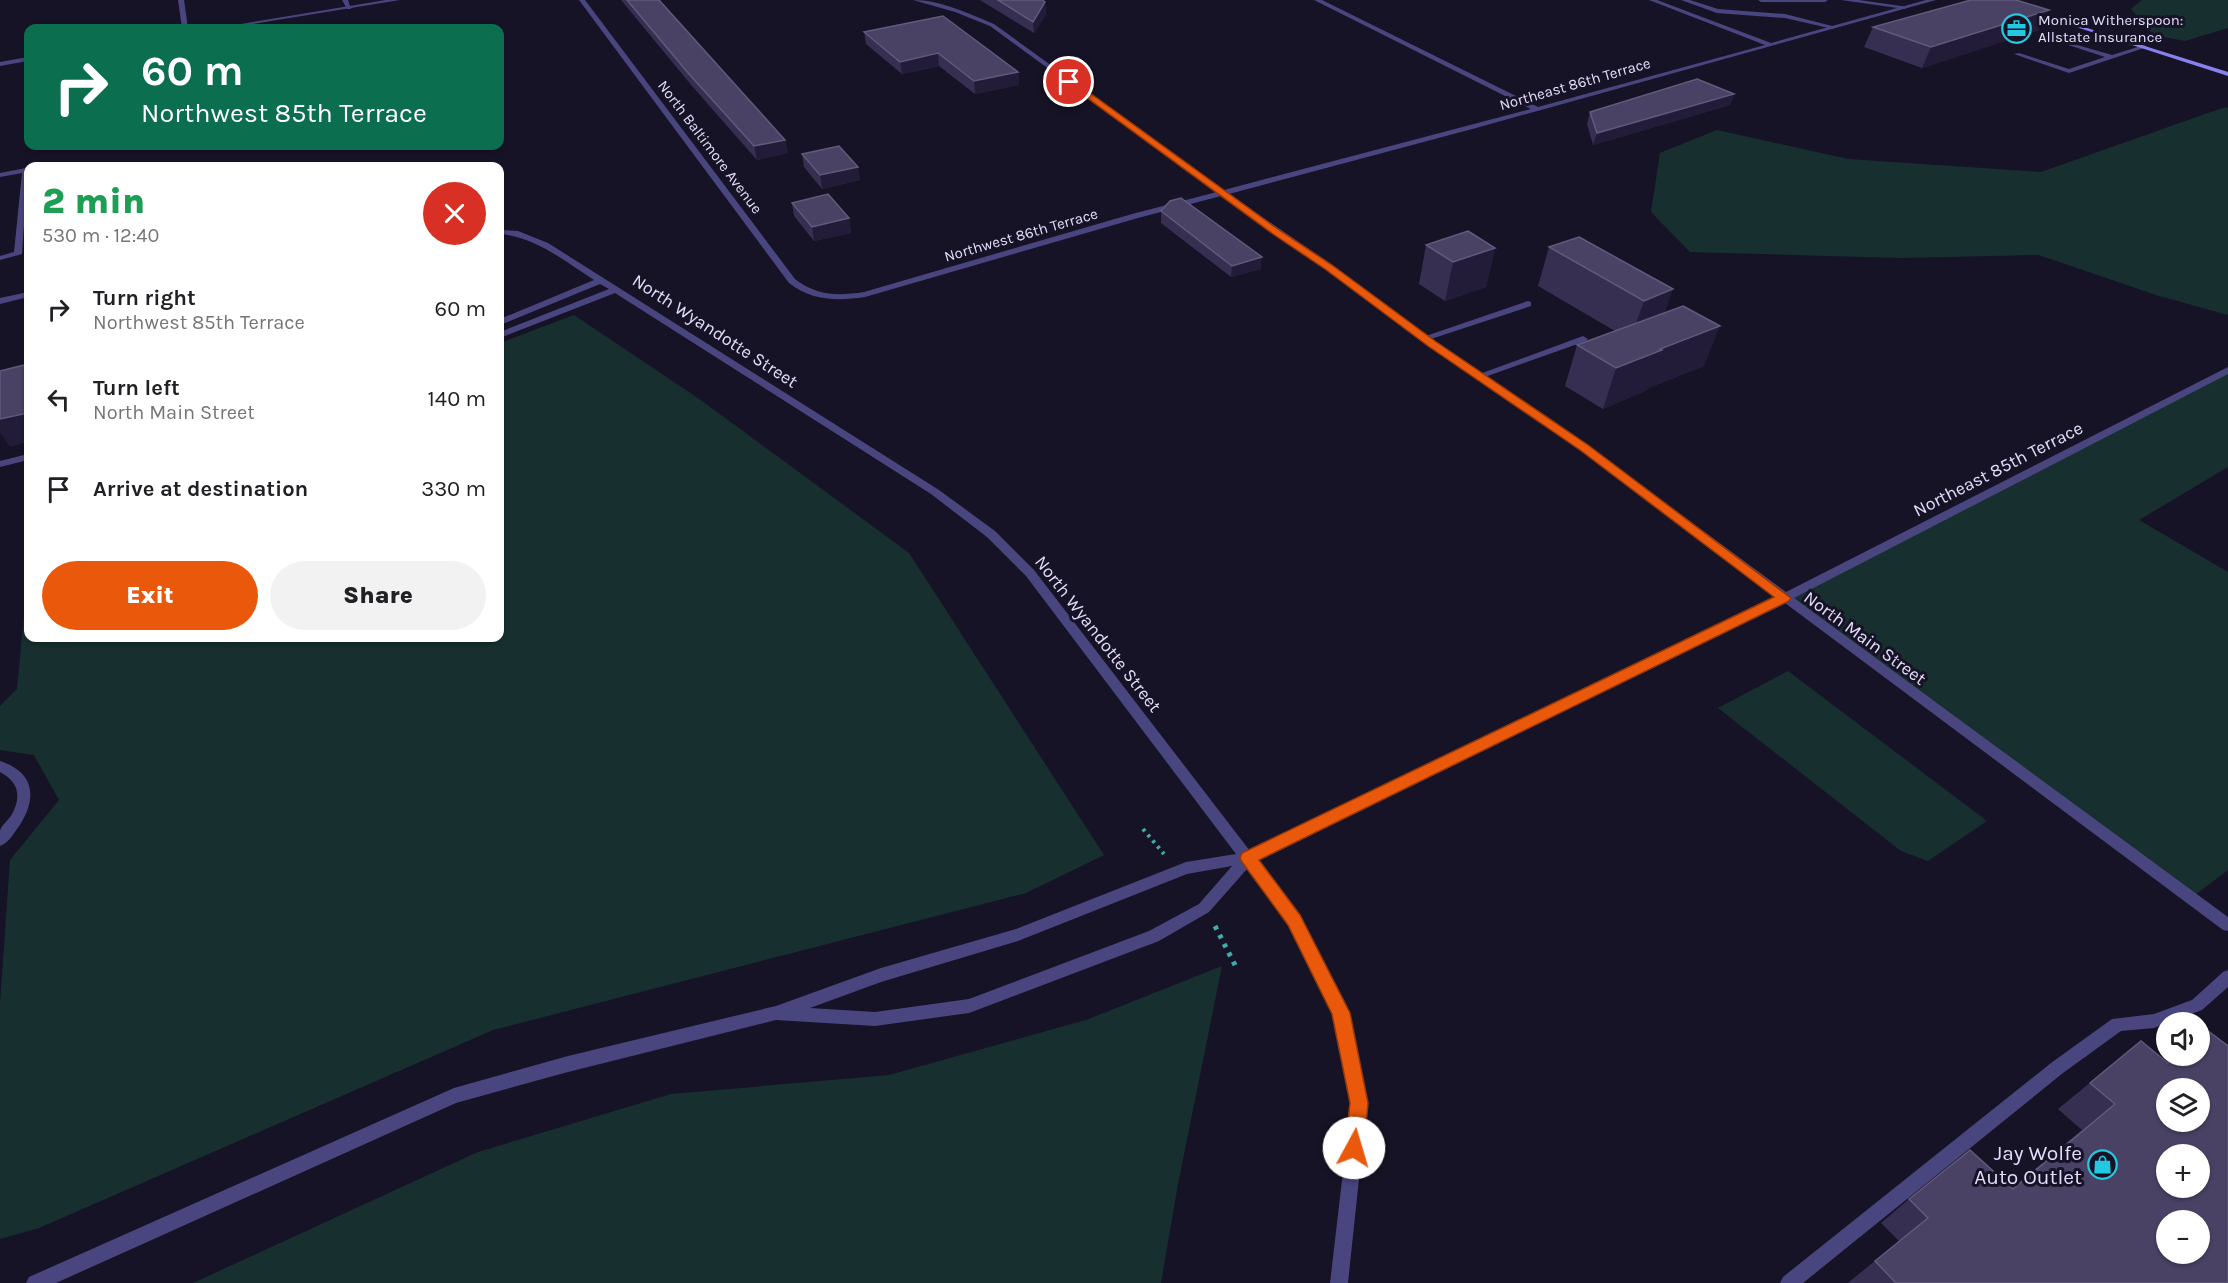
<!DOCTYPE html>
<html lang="en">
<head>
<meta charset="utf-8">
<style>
	body { margin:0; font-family:Karla,sans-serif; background:#f2f2f2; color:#202124; height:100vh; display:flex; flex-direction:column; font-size:22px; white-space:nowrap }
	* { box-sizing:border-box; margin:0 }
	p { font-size:20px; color:#757577 }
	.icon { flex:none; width:33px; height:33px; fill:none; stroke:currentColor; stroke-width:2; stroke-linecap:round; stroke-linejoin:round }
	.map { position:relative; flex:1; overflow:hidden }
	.details { position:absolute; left:24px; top:162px; width:480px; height:480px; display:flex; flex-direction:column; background:#fff; border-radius:12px; box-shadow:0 2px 4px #0004 }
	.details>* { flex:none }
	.banner { position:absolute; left:24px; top:24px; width:480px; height:126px; border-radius:12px; box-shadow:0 2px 4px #0004; background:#0b6e4f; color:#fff; overflow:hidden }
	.fabs { position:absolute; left:2156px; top:1012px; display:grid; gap:12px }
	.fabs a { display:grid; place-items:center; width:54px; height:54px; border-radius:50%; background:#fff; box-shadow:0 2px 4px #0004; font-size:30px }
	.pin { position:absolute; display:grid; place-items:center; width:51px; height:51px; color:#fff; margin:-26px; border:3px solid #fff; border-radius:50%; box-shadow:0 2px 6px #0007 }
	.me { position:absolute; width:66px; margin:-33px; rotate:6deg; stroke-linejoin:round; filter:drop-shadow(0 0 4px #0008) }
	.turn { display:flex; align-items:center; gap:21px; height:126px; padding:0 18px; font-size:27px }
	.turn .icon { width:78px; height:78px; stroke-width:2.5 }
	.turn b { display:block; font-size:42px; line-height:51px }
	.round { display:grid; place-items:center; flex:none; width:63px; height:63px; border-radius:32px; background:#f2f2f2 }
	.summary { display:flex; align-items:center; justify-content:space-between; height:102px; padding:0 18px }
	h1 { font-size:36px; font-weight:800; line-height:45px; color:#1e9e55 }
	.action { display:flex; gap:12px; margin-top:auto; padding:12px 18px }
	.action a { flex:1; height:69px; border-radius:36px; background:#ea580c; color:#fff; font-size:24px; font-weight:800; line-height:69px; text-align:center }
	.action a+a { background:#f2f2f2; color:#202124 }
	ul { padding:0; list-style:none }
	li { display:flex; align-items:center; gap:18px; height:90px; padding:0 18px }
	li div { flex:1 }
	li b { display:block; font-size:22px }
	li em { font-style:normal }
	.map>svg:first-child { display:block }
	.green { fill:#17302f }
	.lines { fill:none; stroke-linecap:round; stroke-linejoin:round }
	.path-far1 { stroke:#41aba8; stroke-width:4; stroke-dasharray:3 4.5; stroke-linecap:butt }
	.path { stroke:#41aba8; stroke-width:5; stroke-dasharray:4 6; stroke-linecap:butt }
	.lane { fill:#49457f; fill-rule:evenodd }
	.street { fill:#49457f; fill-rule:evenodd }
	.secondary { fill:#8781ee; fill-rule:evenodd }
	.wall { fill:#372f52 }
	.shaded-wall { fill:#221c39 }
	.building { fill:#494264; stroke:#615a7b; stroke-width:1.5; fill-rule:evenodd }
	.route { fill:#ea580c; stroke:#983908; stroke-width:1.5 }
	.labels { text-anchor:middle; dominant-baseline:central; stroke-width:6; stroke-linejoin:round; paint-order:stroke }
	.far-poi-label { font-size:15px; fill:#e2ddfa; stroke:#171326; text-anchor:start }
	.far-street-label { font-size:15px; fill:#e2ddfa; stroke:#171326 }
	.street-label { font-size:18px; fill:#e2ddfa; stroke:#171326 }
	.near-poi-label { font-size:21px; fill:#e2ddfa; stroke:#171326; text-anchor:end }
</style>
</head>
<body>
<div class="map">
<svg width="2228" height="1283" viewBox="0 0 2228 1283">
	<rect width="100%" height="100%" fill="#171326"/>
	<path class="green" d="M2142,0H2228V28L2185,41L2153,35L2131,9Z
		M2225,107L2228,108V315L2156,295L2039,255L1900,258L1690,252L1651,212L1660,153L1717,130L1848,159L2041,172Z
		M574,315L702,401L909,553L1104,855L1026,893L493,1030L39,1228L0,1239V1004L10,860L59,800L34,755L0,750V706L17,689L28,570V638H500V343Z
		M2228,371V467L2139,520L2228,572V870L2191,898L1784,598Z
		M1788,671L1987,821L1928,861L1901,851L1718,708Z
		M1222,966L1178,1184L1161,1283H193L478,1152L671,1094L889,1075L1086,1020Z"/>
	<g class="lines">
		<path class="path-far1" d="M1143,829L1164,854"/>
		<path class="path" d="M1215,926L1236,967"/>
		<path class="lane" d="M342,0H348L351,9H347Z
			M1681,0H1690L1718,9L1785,14L1836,27L1833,29L1785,18L1717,13Z
			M1758,0H1828L1825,2H1761Z
			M1841,0H1859L1908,7L1905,9Z
			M2053,38L2112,55L2144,45L2147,47L2069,73L2014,54L2019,53L2069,69L2105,57L2053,40Z
			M26,168H28L22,254L0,260V256L14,252L22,173L0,177V173Z
			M1528,301L1531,302V306L1428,340L1425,341L1420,338Z
			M1583,336L1588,339L1586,341L1482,378L1479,379L1474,376Z
			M2228,970V987L2202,1010L2154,1028L2121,1031L2063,1073L1803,1283H1780L1783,1277L2051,1063L2112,1019L2154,1014L2192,1000L2223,972Z"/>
		<path class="street" d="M178,0H184L188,28H182Z
			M386,0H400L228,28H217Z
			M579,0H585L795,279C817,296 838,296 864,292L1132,214L1217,192L990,26L955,12L913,0C941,0 969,14 994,24L1224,190L1531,109L1314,0H1322L1538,107L1765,45L1649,0H1657L1771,43L1926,0H1936L1476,128L1229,194L1332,265L1435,342L1588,446L1786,592L2228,367V374L1794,598L2228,917V931L2223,930L1785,603L1257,860L1299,916L1349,1013L1367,1103L1348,1283H1330L1351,1103L1333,1014L1289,924L1247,869L1209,912L1159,941L969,1013L875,1026L776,1020L568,1072L456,1103L56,1283H26L29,1277L454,1088L568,1056L776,1006L881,968L1016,929L1186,862L1236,854L1026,576L987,537L931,494L615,293L500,338V332L609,289L600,284L500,325V319L594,280C565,261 535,237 500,234V230L518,231L548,243L939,490L995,531L1034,570L1250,851L1777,597L1580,450L1429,346L1326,269L1221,196L1138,218L865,297C837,301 812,301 789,283ZM1232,866L1199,904L1149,931L969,999L875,1012L810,1008L881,982L1018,941L1187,874Z
			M28,57V61L0,66V62Z
			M28,292V297L0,304V298Z
			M28,454V460L0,467V461Z
			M0,761C37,773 37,801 17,829C12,836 8,843 0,846C0,842 0,835 0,831C1,826 8,820 11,816C22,797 19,782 0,772Z"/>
		<path class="secondary" d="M2030,10L2228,72V76L2030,12Z"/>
	</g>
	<path class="wall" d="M621,0H659L785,140L788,153L757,160L692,86Z
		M980,0H1042L1045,2L1046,14L1034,33Z
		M1873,27L2039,30L1922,68L1864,47Z
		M864,32L1018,72L1019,85L975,94L939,66L902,74L866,44Z
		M1734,94L1730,105L1593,145L1587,124L1590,112Z
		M802,154L860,180L822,189L804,167Z
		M792,203L849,218L851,233L814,241L794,216Z
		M1161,211L1261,269L1231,277L1161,223Z
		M1579,237L1664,313L1704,366L1648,388L1647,390L1603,409L1565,386L1577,345L1615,331L1538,286L1549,247Z
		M1426,245L1495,248L1486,287L1445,301L1419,284Z
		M2141,1041L2167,1062L2174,1056H2199L2228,1283H1848L1899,1241L1881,1223L1909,1199L2012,1188L2082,1130L2058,1109Z"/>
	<path class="shaded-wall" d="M1045,2L1046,14L1034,33L1033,22Z
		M2049,10L2039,30L1922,68L1931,47Z
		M938,53L939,66L902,74L900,62Z
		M1018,72L1019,85L975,94L974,81Z
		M1734,94L1730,105L1593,145L1597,133Z
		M785,140L788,153L757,160L754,146Z
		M858,167L860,180L822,189L820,175Z
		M849,218L851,233L814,241L812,227Z
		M1495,248L1486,287L1445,301L1453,262Z
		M1262,257L1261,269L1231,277L1232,266Z
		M1673,289L1659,329L1630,340L1644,301Z
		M1720,326L1704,366L1648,388L1647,390L1603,409L1616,368L1660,349Z
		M28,413V442L10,447L0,433V419Z"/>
	<path class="building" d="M627,0H659L785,140L754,146L689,74Z
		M998,0H1042L1045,2L1033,22Z
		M1971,0H2016L2049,10L1931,47L1873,27Z
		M943,16L1018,72L974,81L938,53L900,62L864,32Z
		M1697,79L1734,94L1597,133L1590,112Z
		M839,146L858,167L820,175L802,154Z
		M828,194L849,218L812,227L792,203Z
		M1181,198L1262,257L1232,266L1161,211L1170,201Z
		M1468,231L1495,248L1453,262L1426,245Z
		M1579,237L1673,289L1644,301L1549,247Z
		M1683,306L1720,326L1660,349L1662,350L1616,368L1577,345Z
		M28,364V413L0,419V371Z
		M2207,1030L2228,1046V1283H1896L1875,1261L1928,1218L1909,1199L1970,1150L2013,1189L2115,1104L2090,1083L2141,1041L2168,1063L2176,1056H2199V1037ZM2166,1089H2199V1122H2166ZM2166,1155H2199V1188H2166ZM2166,1221H2199V1254H2166Z"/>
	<path class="route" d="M1067,80H1072L1279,230L1332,265L1435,341L1588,445L1791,598L1789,601L1259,860L1300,915L1350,1013L1368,1103L1364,1148L1361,1155L1354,1158L1347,1155L1345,1148L1350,1103L1332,1014L1288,925L1242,862L1240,858L1242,853L1774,597L1580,450L1428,346L1325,269L1273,234L1067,83Z"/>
	<defs>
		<symbol id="office-ring" viewBox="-11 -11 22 22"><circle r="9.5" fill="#171326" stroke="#23c8e1" stroke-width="1.5"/><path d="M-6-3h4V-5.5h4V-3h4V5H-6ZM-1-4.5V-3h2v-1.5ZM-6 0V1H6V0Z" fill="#23c8e1"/></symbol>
		<symbol id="shop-ring" viewBox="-11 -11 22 22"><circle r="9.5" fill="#171326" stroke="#23c8e1" stroke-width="1.5"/><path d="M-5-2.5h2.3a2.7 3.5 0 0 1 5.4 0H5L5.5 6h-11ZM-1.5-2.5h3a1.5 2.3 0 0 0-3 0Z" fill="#23c8e1"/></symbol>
	</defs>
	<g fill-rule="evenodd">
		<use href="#office-ring" x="2000" y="12" width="33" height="33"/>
		<use href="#shop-ring" x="2086" y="1148" width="33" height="33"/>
	</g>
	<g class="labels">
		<g class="far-poi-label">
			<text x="2038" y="20">Monica Witherspoon:<tspan x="2038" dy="17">Allstate Insurance</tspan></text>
		</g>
		<g class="far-street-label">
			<text transform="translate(1575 84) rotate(-16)">Northeast 86th Terrace</text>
			<text transform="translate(710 147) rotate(53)">North Baltimore Avenue</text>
			<text transform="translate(1021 235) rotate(-16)">Northwest 86th Terrace</text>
		</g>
		<g class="street-label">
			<text transform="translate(715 331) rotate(33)">North Wyandotte Street</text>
			<text transform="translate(1998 469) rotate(-27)">Northeast 85th Terrace</text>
			<text transform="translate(1098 634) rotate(52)">North Wyandotte Street</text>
			<text transform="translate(1865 638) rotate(36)">North Main Street</text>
		</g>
		<g class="near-poi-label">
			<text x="2082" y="1153">Jay Wolfe<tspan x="2082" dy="24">Auto Outlet</tspan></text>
		</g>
	</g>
</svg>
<div class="fabs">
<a><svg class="icon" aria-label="sound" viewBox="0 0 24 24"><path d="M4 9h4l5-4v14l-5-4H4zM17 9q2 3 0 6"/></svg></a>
<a><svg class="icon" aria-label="layers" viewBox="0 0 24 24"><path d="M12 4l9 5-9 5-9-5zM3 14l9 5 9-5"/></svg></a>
<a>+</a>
<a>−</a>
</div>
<div class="pin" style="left:1069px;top:82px;background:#d93025"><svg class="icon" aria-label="arrive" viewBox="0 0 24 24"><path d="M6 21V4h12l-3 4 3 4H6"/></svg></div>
<svg class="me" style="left:1354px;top:1148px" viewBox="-20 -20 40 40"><circle r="19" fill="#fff"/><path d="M0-13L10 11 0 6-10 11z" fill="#ea580c"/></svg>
<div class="banner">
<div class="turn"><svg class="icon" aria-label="right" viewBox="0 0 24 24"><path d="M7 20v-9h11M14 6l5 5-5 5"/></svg><div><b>60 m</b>Northwest 85th Terrace</div></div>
</div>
<section class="details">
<div class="summary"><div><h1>2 min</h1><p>530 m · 12:40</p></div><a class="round" style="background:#d93025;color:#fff"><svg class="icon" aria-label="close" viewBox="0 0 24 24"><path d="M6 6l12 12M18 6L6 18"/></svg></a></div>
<ul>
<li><svg class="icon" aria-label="right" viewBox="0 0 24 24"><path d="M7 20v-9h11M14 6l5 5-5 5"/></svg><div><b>Turn right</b><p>Northwest 85th Terrace</p></div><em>60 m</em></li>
<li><svg class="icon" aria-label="left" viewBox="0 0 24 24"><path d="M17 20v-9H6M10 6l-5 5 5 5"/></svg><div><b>Turn left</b><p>North Main Street</p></div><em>140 m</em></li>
<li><svg class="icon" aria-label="arrive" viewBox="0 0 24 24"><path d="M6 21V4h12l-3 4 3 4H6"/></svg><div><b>Arrive at destination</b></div><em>330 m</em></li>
</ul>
<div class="action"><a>Exit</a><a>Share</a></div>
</section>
</div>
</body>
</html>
